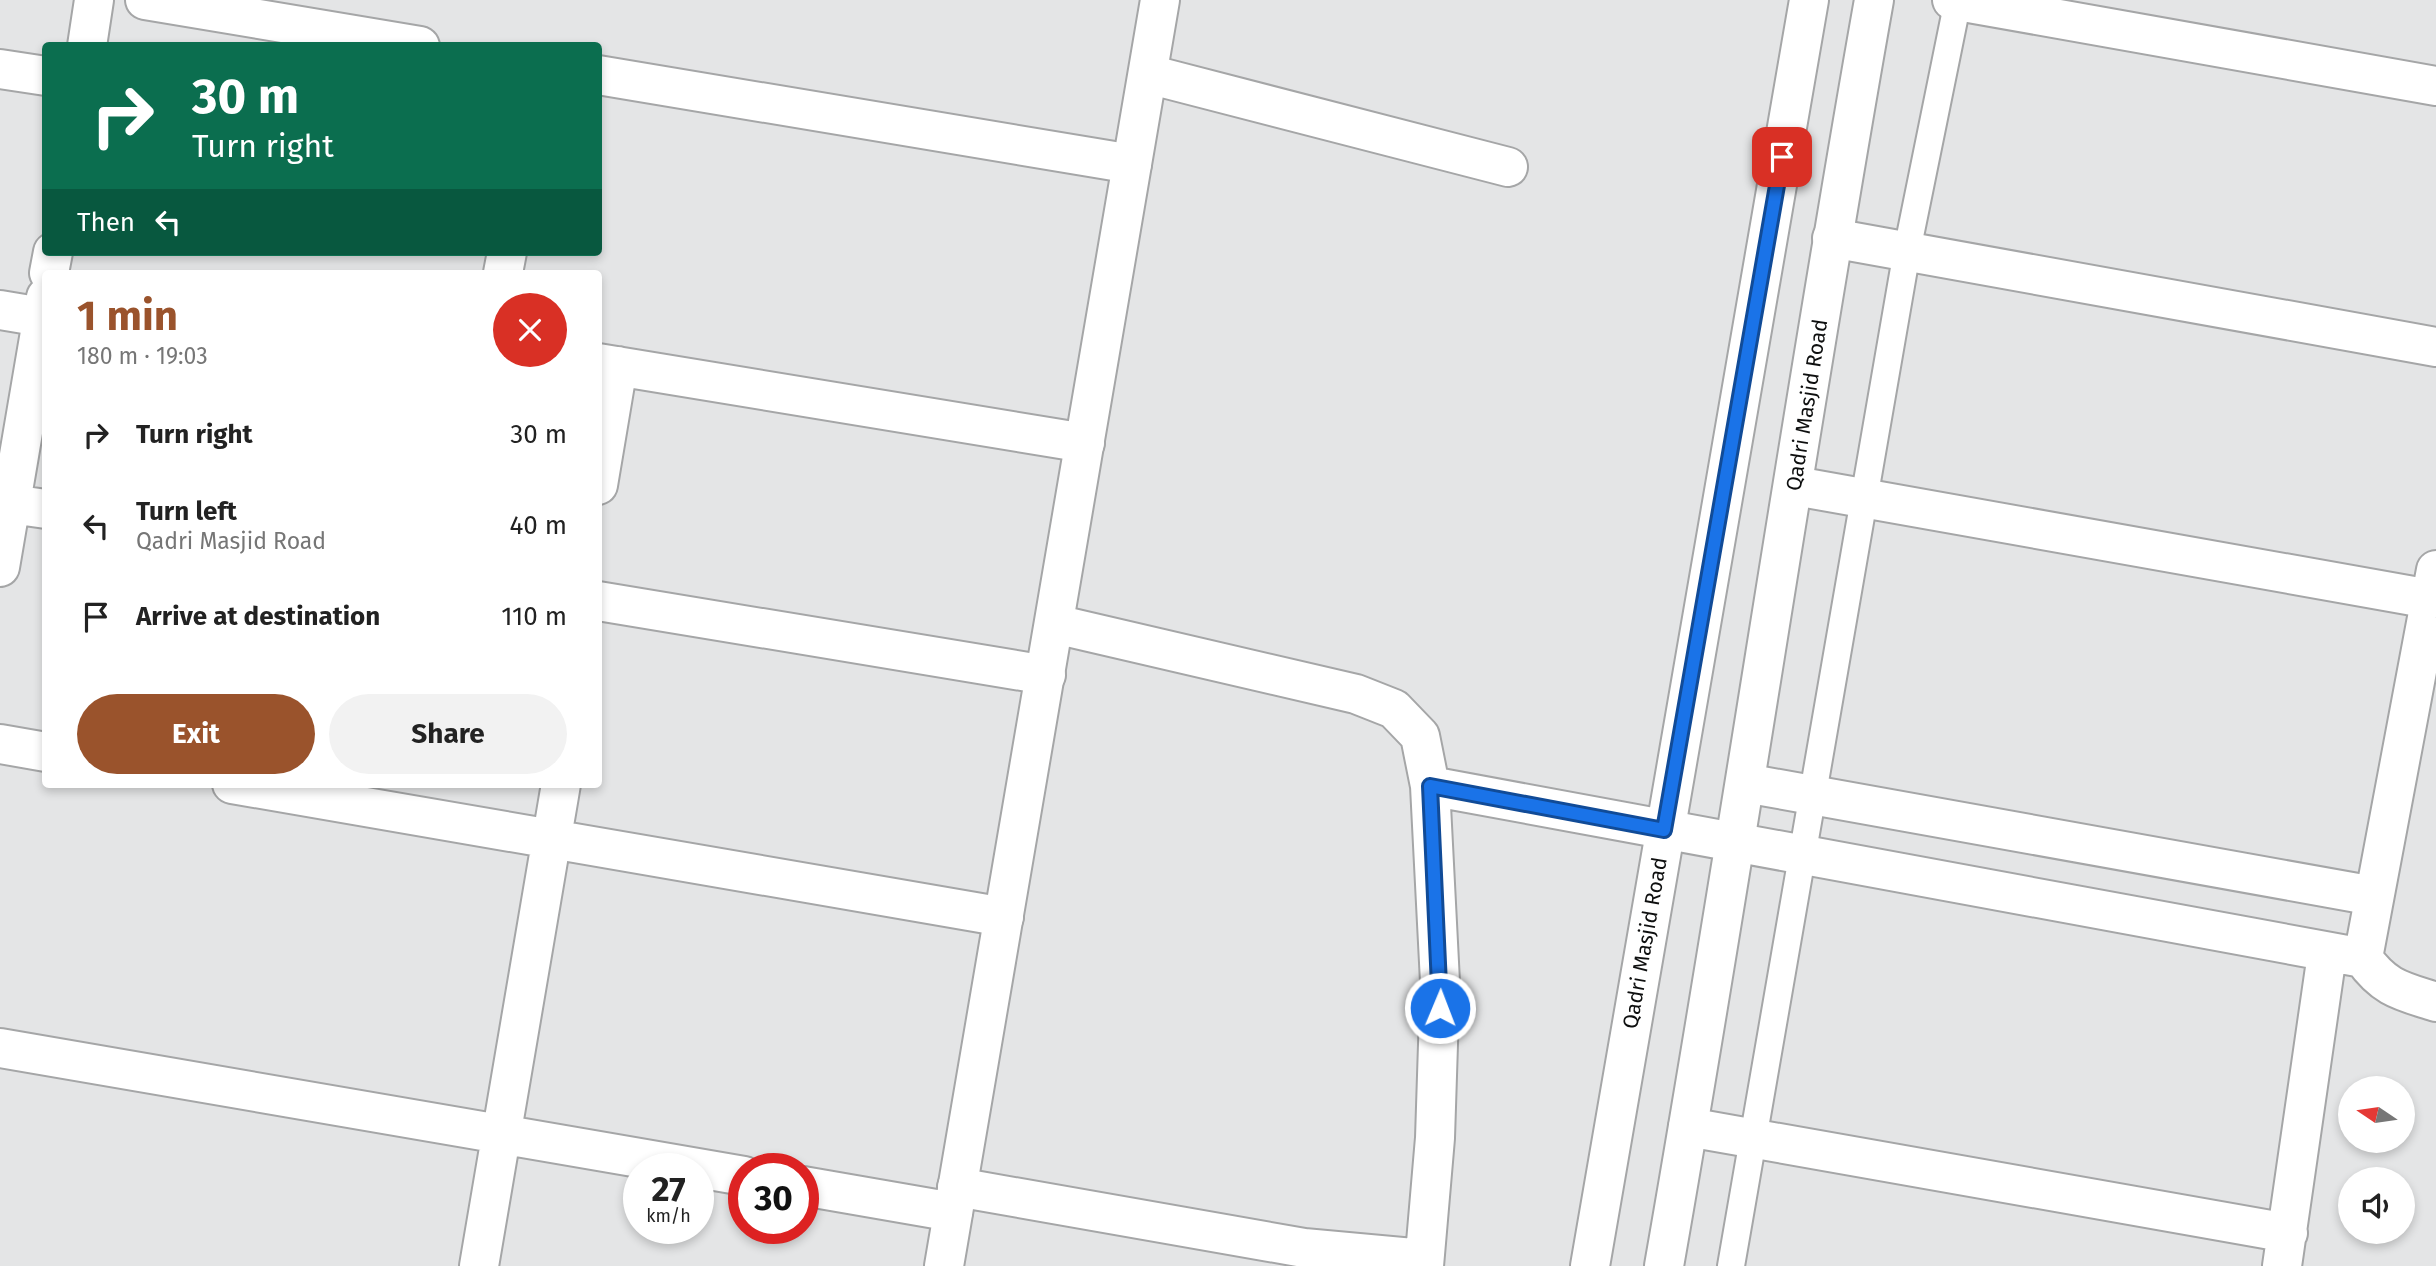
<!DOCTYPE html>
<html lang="en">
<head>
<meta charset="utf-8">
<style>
	body { margin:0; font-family:"Fira Sans",sans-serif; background:#f2f2f2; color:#222; height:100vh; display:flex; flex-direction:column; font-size:26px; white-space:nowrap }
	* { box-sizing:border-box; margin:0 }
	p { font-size:23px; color:#767676 }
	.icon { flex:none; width:38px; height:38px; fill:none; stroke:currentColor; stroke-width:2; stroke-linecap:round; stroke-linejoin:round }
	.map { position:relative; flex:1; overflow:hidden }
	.panel { position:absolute; left:42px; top:270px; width:560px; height:518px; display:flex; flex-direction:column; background:#fff; border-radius:7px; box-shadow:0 4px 10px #0003 }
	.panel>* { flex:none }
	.guide { position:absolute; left:42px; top:42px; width:560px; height:214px; border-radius:7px; box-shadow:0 4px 10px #0003; background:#0b6e4f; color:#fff; overflow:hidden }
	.needle { width:46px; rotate:283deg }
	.tools { position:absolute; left:2338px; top:1076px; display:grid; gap:14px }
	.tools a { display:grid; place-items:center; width:77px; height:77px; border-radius:50%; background:#fff; box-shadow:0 4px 10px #0003; font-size:35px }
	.speed { position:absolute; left:623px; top:1153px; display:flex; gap:14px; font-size:35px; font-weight:700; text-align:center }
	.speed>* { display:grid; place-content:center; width:91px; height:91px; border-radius:50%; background:#fff; box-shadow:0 4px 10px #0003; line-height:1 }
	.speed small { font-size:18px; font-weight:400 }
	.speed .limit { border:10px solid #d22; background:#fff; color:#111 }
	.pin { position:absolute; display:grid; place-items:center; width:60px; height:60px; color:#fff; margin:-30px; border-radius:14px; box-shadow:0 4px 10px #0006 }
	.me { position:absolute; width:77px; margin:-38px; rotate:1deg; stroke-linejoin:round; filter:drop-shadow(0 0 5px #0008) }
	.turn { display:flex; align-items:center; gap:24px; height:147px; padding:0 35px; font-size:32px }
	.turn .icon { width:91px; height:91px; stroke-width:2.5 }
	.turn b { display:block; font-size:49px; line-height:60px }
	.then { display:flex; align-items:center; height:66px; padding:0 35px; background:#0003; gap:14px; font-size:26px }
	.round { display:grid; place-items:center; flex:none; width:74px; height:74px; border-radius:37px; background:#f2f2f2 }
	.head { display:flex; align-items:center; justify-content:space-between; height:119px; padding:0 35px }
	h1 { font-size:42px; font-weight:700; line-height:52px; color:#9a532c }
	.action { display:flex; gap:14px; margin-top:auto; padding:14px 35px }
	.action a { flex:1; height:80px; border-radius:42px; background:#9a532c; color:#fff; font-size:28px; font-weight:700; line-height:80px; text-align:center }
	.action a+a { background:#f2f2f2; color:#222 }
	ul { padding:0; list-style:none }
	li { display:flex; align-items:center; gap:21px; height:91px; padding:0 35px }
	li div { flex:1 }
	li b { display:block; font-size:26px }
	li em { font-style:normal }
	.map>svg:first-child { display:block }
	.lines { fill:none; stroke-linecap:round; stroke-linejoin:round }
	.lane-casing { stroke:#a5a6a7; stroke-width:30 }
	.street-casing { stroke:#a5a6a7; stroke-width:42 }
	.secondary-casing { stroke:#a5a6a7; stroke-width:42 }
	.lane { stroke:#fff; stroke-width:26 }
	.street { stroke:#fff; stroke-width:38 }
	.secondary { stroke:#fff; stroke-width:38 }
	.route-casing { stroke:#114b97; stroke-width:18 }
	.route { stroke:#1a73e8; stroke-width:12 }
	.labels { text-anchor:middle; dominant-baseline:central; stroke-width:5; stroke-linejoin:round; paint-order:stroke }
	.street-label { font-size:21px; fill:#0e0f0f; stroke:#fff }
</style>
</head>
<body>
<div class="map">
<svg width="2436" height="1266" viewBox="0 0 2436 1266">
	<rect width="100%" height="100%" fill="#e4e5e6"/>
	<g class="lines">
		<defs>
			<path id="lane" d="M1731,1266L1907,251L1958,0"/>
			<path id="street" d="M145,0L420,46
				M87,46L94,0
				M0,69L46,76
				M1148,74L1508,167
				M598,75L1132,164
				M1832,238L2436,347
				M49,273L53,252
				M503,273L507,252
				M0,310L42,317
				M598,363L1085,443
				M598,485L618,366
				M1795,486L2430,599
				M11,504L46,509
				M0,567L46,297
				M2436,570L2363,958C2385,989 2402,991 2436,1002
				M598,601L1046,675
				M1055,624L1356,694L1394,709L1420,736L1430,786L1440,982L1435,1138L1424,1266
				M0,744L46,752
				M1745,783L2374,896
				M232,784L1004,917
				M1430,786L2363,958
				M0,1048L744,1176
				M1688,1127L2288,1233
				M803,1186L953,1212
				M957,1187L1304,1248L1424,1259
				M479,1266L561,784
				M2282,1266L2327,954"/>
			<path id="secondary" d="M1952,0L2436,86
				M944,1266L1160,0
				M1590,1266L1809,0
				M1664,1266C1738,845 1799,421 1874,0"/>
		</defs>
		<use href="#lane" class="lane-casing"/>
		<use href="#street" class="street-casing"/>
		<use href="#secondary" class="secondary-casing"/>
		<use href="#lane" class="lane"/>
		<use href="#street" class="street"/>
		<use href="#secondary" class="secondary"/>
	</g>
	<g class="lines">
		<defs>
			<path id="route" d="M1440,1008L1430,786L1664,830L1782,157"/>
		</defs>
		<use href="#route" class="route-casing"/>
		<use href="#route" class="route"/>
	</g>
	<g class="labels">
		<g class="street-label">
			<text transform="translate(1807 405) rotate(-81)">Qadri Masjid Road</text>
			<text transform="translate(1645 943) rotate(-80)">Qadri Masjid Road</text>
		</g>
	</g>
</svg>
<div class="tools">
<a><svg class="needle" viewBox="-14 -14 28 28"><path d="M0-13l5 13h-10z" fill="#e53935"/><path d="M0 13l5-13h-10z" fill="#767676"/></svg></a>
<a><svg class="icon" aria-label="sound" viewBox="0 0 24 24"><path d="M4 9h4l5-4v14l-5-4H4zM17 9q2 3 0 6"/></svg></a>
</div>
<div class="speed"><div>27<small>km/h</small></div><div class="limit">30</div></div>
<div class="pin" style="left:1782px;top:157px;background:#d93025"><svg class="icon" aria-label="arrive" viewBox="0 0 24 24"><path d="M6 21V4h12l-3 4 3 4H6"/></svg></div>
<svg class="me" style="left:1440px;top:1008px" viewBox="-20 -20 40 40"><circle r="17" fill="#1a73e8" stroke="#fff" stroke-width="3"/><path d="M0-11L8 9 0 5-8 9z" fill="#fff"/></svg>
<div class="guide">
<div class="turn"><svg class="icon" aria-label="right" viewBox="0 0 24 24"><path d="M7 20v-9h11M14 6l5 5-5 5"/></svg><div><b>30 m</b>Turn right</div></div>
<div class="then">Then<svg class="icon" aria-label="left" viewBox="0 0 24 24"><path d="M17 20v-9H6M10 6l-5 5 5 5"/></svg></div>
</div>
<section class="panel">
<div class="head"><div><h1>1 min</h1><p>180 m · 19:03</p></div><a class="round" style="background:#d93025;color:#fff"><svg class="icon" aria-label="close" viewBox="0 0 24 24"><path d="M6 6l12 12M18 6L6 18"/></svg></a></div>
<ul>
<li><svg class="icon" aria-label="right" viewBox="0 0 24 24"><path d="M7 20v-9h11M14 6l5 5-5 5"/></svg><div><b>Turn right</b></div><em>30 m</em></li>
<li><svg class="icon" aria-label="left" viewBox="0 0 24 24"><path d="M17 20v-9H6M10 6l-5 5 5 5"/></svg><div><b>Turn left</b><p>Qadri Masjid Road</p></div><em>40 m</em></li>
<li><svg class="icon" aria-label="arrive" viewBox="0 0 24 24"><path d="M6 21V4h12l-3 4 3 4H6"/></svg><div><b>Arrive at destination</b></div><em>110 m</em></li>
</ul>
<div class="action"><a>Exit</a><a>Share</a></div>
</section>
</div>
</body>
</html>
